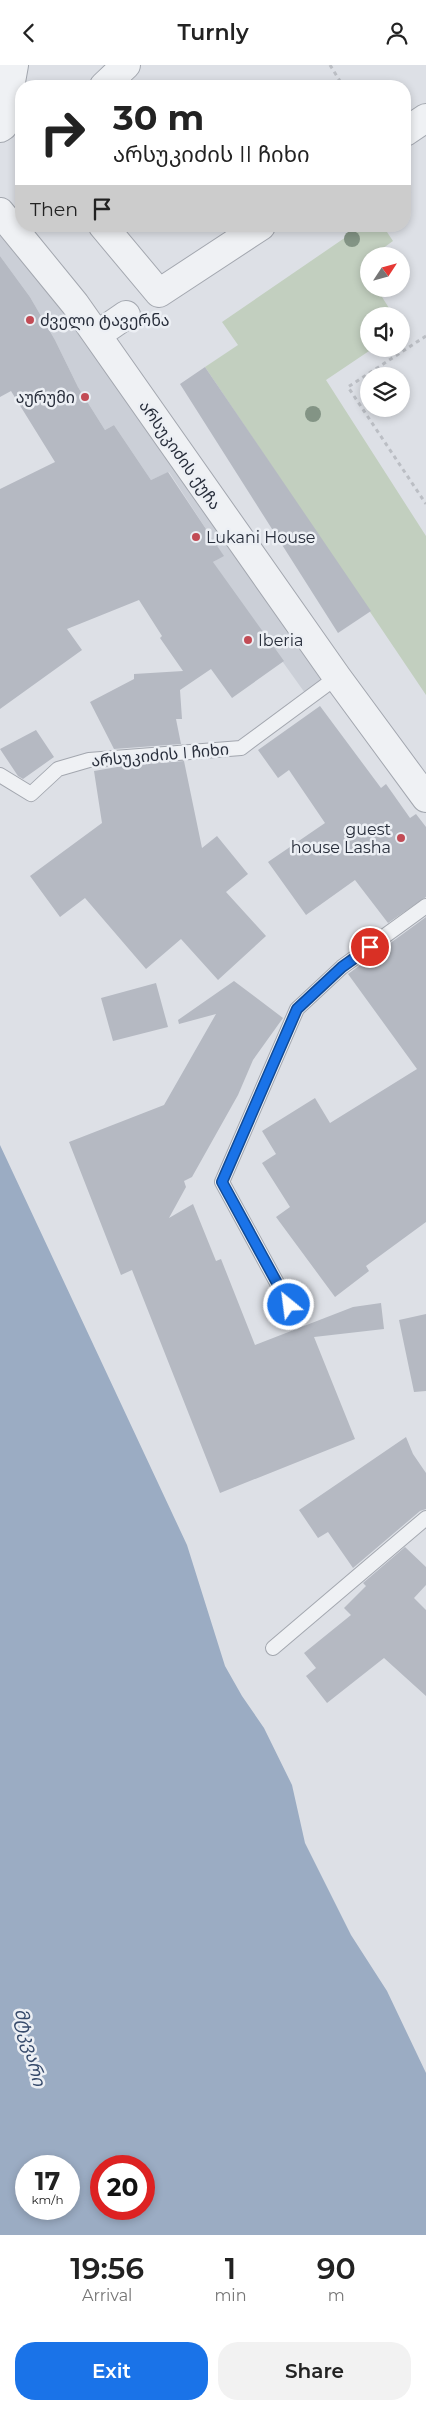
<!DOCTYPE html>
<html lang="en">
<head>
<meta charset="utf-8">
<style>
	body { margin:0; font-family:Montserrat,"Noto Sans Georgian",sans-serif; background:#f2f2f2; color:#222; height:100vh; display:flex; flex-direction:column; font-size:19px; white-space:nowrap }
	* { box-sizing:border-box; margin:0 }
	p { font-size:16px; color:#767676 }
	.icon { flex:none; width:28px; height:28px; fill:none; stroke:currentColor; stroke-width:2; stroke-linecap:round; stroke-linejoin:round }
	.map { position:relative; height:2170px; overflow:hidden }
	.details { display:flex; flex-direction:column; background:#fff; flex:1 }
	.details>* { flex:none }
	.top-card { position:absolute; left:15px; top:15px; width:396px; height:152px; border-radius:20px; box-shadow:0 2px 8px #0003; background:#fff; color:#222; overflow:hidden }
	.needle { width:32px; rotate:54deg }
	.buttons { position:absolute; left:360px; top:182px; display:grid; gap:10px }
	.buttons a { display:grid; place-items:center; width:50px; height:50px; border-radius:50%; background:#fff; box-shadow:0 2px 8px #0003; font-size:25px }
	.speed { position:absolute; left:15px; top:2090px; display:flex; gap:10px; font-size:25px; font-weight:700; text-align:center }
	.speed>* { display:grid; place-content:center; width:65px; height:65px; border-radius:50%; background:#fff; box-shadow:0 2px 8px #0003; line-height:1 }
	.speed small { font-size:12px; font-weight:400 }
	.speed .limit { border:8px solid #d22; background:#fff; color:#111 }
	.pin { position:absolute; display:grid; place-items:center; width:42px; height:42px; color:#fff; margin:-21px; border:2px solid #fff; border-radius:50%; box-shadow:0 1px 5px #0007 }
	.me { position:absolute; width:55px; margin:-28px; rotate:331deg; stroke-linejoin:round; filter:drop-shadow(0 0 4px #0008) }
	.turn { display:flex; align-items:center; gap:18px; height:105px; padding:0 15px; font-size:22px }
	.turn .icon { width:65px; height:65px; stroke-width:2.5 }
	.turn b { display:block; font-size:35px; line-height:42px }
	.then { display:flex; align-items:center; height:48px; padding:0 15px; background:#0003; gap:10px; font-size:19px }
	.eta { display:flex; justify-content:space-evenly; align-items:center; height:85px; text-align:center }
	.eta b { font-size:30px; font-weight:600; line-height:35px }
	.button { display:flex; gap:10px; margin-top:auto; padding:10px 15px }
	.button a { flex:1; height:58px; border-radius:20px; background:#1a73e8; color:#fff; font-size:20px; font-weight:600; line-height:58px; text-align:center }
	.button a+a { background:#f2f2f2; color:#222 }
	header { display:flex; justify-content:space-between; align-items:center; height:65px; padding:0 15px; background:#fff; font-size:22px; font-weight:600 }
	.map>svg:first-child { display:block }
	.built { fill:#cbcfd7 }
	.green { fill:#c2cfbf }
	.water { fill:#9bacc3; fill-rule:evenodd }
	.building { fill:#b5b9c2 }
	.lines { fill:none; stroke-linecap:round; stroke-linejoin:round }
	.lane-casing { stroke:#a3a7af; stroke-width:16 }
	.street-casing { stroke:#a3a7af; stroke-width:30 }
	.path { stroke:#bbbec4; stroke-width:3; stroke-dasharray:4 4; stroke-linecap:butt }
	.lane { stroke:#eff1f4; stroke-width:14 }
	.street { stroke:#eff1f4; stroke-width:28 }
	.tree { fill:#839485 }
	.route-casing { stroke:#114b97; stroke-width:12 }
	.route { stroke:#1a73e8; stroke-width:9 }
	.poi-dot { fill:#c24b55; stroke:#eceff4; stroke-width:2 }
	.labels { text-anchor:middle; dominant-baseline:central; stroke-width:5; stroke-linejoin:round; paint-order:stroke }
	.poi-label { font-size:16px; fill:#282e3b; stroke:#eceff4; text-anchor:start }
	.street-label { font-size:16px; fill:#282e3b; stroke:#eceff4 }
	.water-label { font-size:18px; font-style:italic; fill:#364a6b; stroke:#eceff4 }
</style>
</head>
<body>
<header><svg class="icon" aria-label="back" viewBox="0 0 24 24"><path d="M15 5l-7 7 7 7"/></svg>Turnly<svg class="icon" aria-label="person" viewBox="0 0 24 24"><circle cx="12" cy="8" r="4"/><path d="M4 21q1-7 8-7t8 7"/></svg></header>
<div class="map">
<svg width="426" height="2170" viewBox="0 0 426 2170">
	<rect width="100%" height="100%" fill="#dde0e6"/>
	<path class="built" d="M0,160L47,213L131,343L323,614L305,628L212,498L223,490L169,407L151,415L114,360L105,365L78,322L55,275L30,232L0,191Z"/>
	<path class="green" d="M362,161H383L393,176L361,199L369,211V224H377L394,251H369V284H372L326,315L426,471V630L205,302L238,280L222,257Z"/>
	<path class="water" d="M0,1080L187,1480L225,1601L242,1631L264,1663L292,1720L305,1778L351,1870L387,1926L426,2008V2170H0ZM26,2101H69V2144H26ZM101,2101H144V2144H101Z"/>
	<path class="building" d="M0,191L30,232L55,275L78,322L105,365L114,360L151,415L168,407L224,491L213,497L284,596L232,633L211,604L180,625L182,654H176L181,679L114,684L90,637L134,614V609L183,606L160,573L162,571L139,535L67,564L82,585L0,644V424L55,397L11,326L0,332Z
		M205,302L371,546L338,568L180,319Z
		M320,641L381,723L386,719L410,753L416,749L426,762V832L388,858L355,815L306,850L268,797L325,758L289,705L278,713L258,685Z
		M36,665L54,692L23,714L18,711L0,684Z
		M184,696L202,783L217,771L248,809L226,827L266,871L218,915L181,874L146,904L85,833L60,852L30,811L102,758L94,706L123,701Z
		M426,852V1157L366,1201L369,1206L335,1232L276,1152L290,1142L262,1098L276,1089L262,1066L315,1033L330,1058L417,1004L348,909Z
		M234,916L283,953L253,995L238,1030L192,1112L184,1116L186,1122L169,1153L193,1139L216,1196L221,1194L255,1280L353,1242L381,1238L384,1264L314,1272L355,1374L220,1428L132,1205L121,1210L69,1077L164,1040L216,949L179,959L178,955Z
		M156,918L168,962L113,976L101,933Z
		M426,1249V1326L414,1327L399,1255Z
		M406,1372L413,1389L426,1408V1444L420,1446L353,1503L328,1467L318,1473L299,1445Z
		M405,1482L426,1502V1520L414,1533L426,1545V1631L384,1593L327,1638L306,1611L316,1603L304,1588L351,1550L344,1543L366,1521L363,1518Z"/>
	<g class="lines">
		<defs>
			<path id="lane" d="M0,710L31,729L58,704L89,695L241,683L337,612
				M289,1240L222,1117L297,944L342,902L426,841
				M273,1583L426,1453"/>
			<path id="street" d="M104,21L126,0
				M0,63L3,61L14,0
				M405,67L426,53
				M0,147L75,239L337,612L426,733
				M103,161L159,228L261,161
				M97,270L126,250"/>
		</defs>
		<use href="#lane" class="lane-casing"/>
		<use href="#street" class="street-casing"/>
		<path class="path" d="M330,0L343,21
			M405,121L410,128
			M426,271L348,322L426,439"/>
		<use href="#lane" class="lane"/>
		<use href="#street" class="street"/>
	</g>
	<g class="tree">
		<circle cx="352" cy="174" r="8"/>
		<circle cx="313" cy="349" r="8"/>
	</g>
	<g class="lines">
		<defs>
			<path id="route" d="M289,1240L222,1117L297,944L342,902L370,882"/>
		</defs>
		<use href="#route" class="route-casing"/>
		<use href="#route" class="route"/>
	</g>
	<g class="poi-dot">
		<circle cx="30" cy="255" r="5"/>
		<circle cx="85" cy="332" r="5"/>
		<circle cx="196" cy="472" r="5"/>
		<circle cx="248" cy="575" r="5"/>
		<circle cx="401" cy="773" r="5"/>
	</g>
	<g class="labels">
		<g class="poi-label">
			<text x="40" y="255">ძველი ტავერნა</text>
			<text x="75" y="332" text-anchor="end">აურუმი</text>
			<text x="206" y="472">Lukani House</text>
			<text x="258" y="575">Iberia</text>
			<text x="391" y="764" text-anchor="end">guest<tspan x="391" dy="18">house Lasha</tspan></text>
		</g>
		<g class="street-label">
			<text transform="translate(180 390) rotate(55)">არსუკიძის ქუჩა</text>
			<text transform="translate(160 690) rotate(-5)">არსუკიძის I ჩიხი</text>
		</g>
		<g class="water-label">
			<text transform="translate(30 1982) rotate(76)">მტკვარი</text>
		</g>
	</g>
</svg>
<div class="buttons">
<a><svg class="needle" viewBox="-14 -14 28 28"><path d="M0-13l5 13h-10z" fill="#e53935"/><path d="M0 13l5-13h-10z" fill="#767676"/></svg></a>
<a><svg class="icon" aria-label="sound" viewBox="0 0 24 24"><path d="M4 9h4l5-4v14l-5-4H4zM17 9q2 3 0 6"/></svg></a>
<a><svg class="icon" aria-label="layers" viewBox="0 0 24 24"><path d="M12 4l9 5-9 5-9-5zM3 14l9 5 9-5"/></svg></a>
</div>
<div class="speed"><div>17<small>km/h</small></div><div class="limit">20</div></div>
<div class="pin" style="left:370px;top:882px;background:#d93025"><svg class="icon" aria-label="arrive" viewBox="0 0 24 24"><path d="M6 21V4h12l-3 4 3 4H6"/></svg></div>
<svg class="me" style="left:289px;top:1240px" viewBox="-20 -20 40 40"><circle r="17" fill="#1a73e8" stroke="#fff" stroke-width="3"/><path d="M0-11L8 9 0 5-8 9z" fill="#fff"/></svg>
<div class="top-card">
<div class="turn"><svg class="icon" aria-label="right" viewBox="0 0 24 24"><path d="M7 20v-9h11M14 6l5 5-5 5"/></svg><div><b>30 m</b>არსუკიძის II ჩიხი</div></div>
<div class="then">Then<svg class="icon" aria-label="arrive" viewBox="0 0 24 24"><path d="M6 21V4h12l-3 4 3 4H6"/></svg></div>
</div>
</div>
<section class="details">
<div class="eta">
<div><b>19:56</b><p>Arrival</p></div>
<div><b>1</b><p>min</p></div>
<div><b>90</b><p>m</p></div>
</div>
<div class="button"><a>Exit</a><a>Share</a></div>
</section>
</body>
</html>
